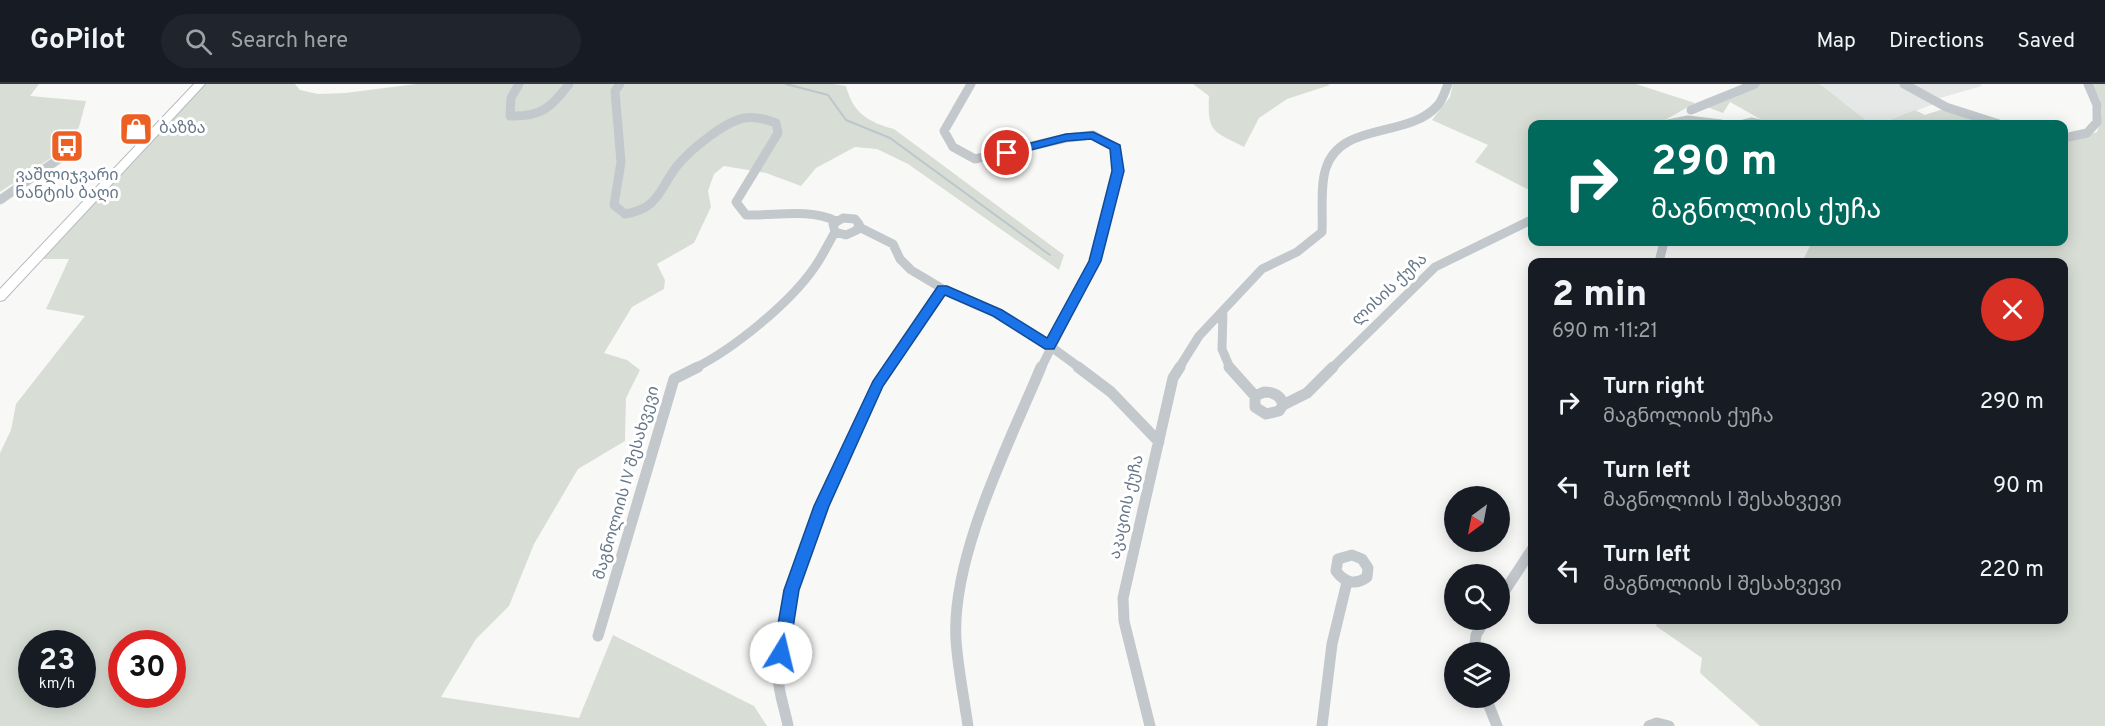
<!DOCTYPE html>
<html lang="en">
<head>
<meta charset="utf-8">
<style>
	body { margin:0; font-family:Overpass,"Noto Sans Georgian",sans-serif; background:#20242c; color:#f1f3f6; height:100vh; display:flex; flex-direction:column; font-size:22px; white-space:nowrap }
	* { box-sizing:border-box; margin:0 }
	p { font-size:20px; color:#9ea1a6 }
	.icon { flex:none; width:33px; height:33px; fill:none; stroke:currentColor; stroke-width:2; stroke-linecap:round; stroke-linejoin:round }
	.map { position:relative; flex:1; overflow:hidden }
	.drawer { position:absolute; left:1528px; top:174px; width:540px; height:366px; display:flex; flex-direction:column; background:#171b24; border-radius:12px; box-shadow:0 3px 15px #0003 }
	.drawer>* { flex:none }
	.hud { position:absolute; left:1528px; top:36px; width:540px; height:126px; border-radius:12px; box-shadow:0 3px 15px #0003; background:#00695c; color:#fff; overflow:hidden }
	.needle { width:39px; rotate:212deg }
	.buttons { position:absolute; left:1444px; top:402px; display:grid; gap:12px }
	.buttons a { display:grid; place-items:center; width:66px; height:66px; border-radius:50%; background:#171b24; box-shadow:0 3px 15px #0003; font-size:30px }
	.speed { position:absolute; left:18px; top:546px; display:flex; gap:12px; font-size:30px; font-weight:700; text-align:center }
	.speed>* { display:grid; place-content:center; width:78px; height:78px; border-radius:50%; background:#171b24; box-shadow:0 3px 15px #0003; line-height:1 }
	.speed small { font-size:15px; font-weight:400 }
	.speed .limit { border:9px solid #d22; background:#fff; color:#111 }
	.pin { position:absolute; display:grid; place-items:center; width:51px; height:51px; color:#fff; margin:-26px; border:3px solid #fff; border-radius:50%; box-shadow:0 2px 6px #0007 }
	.me { position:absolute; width:66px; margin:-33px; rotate:9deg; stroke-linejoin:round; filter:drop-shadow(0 0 4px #0008) }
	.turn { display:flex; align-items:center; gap:21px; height:126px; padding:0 24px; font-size:27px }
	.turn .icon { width:78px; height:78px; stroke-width:2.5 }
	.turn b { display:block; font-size:42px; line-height:51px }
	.round { display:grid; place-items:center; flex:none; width:63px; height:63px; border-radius:32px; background:#20242c }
	.summary { display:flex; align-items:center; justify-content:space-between; height:102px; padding:0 24px }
	h1 { font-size:36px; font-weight:800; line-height:45px }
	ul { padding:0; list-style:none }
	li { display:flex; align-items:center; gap:18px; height:84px; padding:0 24px }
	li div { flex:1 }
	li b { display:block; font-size:22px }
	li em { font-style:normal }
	header { display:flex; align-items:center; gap:36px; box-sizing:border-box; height:84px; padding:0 30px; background:#171b24; border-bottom:2px solid #363941 }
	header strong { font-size:28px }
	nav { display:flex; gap:33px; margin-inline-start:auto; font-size:21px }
	.search { width:420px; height:54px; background:#20242c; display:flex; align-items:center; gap:15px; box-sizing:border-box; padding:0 21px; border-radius:33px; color:#9ea1a6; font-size:22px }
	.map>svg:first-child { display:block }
	.built { fill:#e6e8e7 }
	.green { fill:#d8ded5; fill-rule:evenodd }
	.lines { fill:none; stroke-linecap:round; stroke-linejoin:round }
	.stream { stroke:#bcc6cc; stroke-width:2 }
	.secondary-casing { stroke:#b6bbc1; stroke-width:2 }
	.street-far1 { stroke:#c3c8cc; stroke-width:9 }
	.street { stroke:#c3c8cc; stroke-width:11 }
	.secondary { fill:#fff; fill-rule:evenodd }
	.route { fill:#1a73e8; stroke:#114b97; stroke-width:1.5 }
	.labels { text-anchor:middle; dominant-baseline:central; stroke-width:6; stroke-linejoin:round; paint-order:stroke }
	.poi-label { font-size:16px; fill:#667789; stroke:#fff; text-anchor:start }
	.street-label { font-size:16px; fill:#667789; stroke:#fff }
</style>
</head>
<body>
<header>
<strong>GoPilot</strong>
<div class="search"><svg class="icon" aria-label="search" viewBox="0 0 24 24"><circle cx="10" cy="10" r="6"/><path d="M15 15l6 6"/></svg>Search here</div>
<nav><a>Map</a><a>Directions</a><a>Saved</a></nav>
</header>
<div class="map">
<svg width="2105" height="642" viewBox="0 0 2105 642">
	<rect width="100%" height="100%" fill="#f8f9f6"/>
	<path class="built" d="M1820,0H1904L1937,19L1880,40H1871Z
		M1910,0H1980L1982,2L1940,14L1931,12Z"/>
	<path class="green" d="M0,0H39L30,12L86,17L79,43L60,68L0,108Z
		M200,0H295L300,6L318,10L345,9L416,0H834L846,2C853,29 868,38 894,45L1064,171L1059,186L908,80L877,65L855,63L816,84L801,102L766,89L724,82L714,90L708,107L711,123L694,159L657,180L665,196L664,205L632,223L604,269L627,276L640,286L626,314L625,357L578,385L534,460L509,522L476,555L441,613L579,634L613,551L754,622L767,642H0V369L11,346L16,320L85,232L46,225L69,175H41ZM32,560H82V610H32ZM122,560H172V610H122Z
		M1193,0H1328L1330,1L1287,15L1259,34L1244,63C1214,47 1207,50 1209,12Z
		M1453,0H1636L1695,19L1658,40H1533V108L1475,78L1488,61L1432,36L1450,13Z
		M1755,0H1820L1871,40H1769L1730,18L1723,29L1707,23Z
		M2088,0H2105V642H1760L1700,589L1702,574L1656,542L1658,536H2064V178H1802L1812,158H2064V54L2081,53L2097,48C2105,28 2104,14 2088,0Z
		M1946,24L1999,40H1880L1915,26L1925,31Z"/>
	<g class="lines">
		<path class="stream" d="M786,0L828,11L846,36L890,54L1050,171"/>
		<defs>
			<path id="secondary" d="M194,0H205L4,216L0,217V205Z"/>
		</defs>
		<use href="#secondary" class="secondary-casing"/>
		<path class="street-far1" d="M519,0L511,14L510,32C541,33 551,24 569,0
			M620,0L615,7L621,78L614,121L625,130C659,125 659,105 677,82C690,66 724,38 744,34C755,32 766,35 776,39L778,49L736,118L746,131C776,132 808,124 836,137
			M971,0L944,47L953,63L975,75L1066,54L1093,51L1116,64L1118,87L1095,176L1041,284
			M1904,0L1946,23L1999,40
			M1691,26L1755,0
			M1668,40L1688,36L1721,40
			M1743,40L1751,38L1760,40
			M2064,54L2087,49L2097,38V21L2088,0
			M0,116L76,63
			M843,134L855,135L859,140L857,146L846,151L835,148L833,140Z
			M859,143L893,160L900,175L911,186L943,205L997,229L1050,262L1080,284
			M1659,178L1664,158
			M1223,227L1222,265L1230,284
			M695,284C733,265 789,220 814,184C822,173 828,160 835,148
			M889,284L943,205
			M1179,284L1199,252L1262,185L1297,168L1322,148C1323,130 1320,100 1326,84C1341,37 1409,55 1438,21C1443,15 1445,7 1448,0
			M1332,284L1435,183L1533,135"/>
		<path class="street" d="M1078,283L1111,308L1159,358
			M1229,283L1255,312
			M1264,308C1273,308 1281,311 1283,321L1279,327L1266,330L1255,323V312Z
			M1283,321L1307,309L1333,283
			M1352,471L1362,475L1368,484L1367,493C1355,502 1344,498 1336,487L1338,475Z
			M1500,514L1533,464
			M598,552L674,295L698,283
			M1474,568L1476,551L1485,536
			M1486,614L1497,642
			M788,642C785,625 777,605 778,588C784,485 836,392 878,300L890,283
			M968,642C964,614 958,585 956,556C951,472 1009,360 1041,283
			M1150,642L1124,537L1123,514L1173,294L1180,283
			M1322,642L1332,560L1347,498
			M1649,642L1657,639L1669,642"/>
		<use href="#secondary" class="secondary"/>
	</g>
	<path class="route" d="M1093,48L1120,61L1124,87L1101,177L1054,265H1045L993,232L945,211L883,302L829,422L799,506L789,569L787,574L781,576L775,574L773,569L784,506L814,422L873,297L938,202H947L1002,226L1047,254L1089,177L1112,87L1110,65L1091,55L1066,57L1007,72L1002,69L1003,66L1066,50Z"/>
	<defs>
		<symbol id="shop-square" viewBox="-11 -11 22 22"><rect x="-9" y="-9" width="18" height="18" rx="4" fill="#ec6023" stroke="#fff"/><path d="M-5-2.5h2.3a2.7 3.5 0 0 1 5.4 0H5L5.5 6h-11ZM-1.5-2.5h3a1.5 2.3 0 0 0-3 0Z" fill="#fff"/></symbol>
		<symbol id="bus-square" viewBox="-11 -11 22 22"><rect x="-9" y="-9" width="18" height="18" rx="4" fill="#ec6023" stroke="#fff"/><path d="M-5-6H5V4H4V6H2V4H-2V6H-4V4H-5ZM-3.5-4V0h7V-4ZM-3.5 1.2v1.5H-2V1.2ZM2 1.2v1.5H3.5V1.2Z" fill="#fff"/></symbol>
	</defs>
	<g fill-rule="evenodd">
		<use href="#shop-square" x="117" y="26" width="38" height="38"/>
		<use href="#bus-square" x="48" y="43" width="38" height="38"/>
	</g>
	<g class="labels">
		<g class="poi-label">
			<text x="159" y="45">ბაზზა</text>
			<text x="67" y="92" text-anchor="middle">ვაშლიჯვარი<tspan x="67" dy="18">ნანტის ბაღი</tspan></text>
		</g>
		<g class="street-label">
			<text transform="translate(1390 206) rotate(-43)">ლისის ქუჩა</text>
			<text transform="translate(627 399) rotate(-74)">მაგნოლიის IV შესახვევი</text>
			<text transform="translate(1127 423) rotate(-77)">აკაციის ქუჩა</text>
		</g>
	</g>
</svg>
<div class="buttons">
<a><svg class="needle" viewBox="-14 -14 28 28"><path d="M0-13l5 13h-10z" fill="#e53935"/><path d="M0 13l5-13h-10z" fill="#9ea1a6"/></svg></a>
<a><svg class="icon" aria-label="search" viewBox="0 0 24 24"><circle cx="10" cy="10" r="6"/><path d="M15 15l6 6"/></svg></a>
<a><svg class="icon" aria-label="layers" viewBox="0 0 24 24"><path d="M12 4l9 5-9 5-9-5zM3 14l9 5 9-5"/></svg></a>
</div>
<div class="speed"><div>23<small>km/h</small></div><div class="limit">30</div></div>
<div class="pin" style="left:1007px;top:69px;background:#d93025"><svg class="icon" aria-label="arrive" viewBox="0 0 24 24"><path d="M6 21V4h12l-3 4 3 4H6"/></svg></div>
<svg class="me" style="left:781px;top:569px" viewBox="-20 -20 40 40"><circle r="19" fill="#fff"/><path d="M0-13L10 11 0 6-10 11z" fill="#1a73e8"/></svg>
<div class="hud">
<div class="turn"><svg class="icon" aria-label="right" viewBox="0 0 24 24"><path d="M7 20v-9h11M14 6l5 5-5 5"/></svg><div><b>290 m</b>მაგნოლიის ქუჩა</div></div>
</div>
<section class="drawer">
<div class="summary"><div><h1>2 min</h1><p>690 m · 11:21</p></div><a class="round" style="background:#d93025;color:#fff"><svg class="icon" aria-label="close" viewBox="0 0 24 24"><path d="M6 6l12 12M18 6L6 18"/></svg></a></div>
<ul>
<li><svg class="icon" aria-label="right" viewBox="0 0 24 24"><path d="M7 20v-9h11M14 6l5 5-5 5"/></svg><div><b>Turn right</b><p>მაგნოლიის ქუჩა</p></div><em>290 m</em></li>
<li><svg class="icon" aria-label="left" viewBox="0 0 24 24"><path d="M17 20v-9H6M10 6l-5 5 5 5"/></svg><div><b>Turn left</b><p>მაგნოლიის I შესახვევი</p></div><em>90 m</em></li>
<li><svg class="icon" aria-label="left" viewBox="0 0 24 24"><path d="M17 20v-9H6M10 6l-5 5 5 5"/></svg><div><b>Turn left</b><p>მაგნოლიის I შესახვევი</p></div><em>220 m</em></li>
</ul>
</section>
</div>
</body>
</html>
